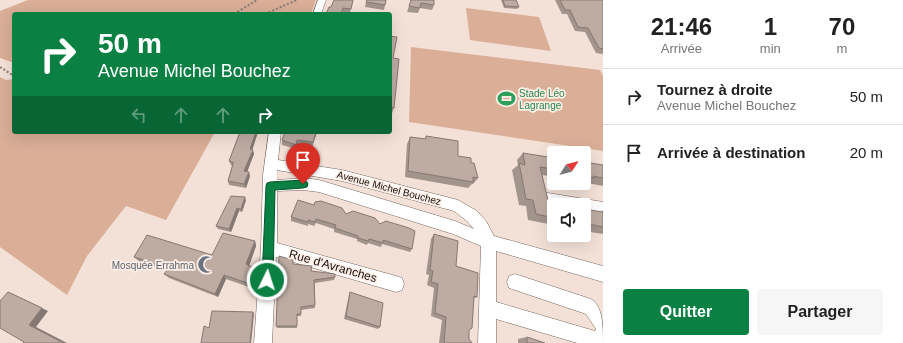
<!DOCTYPE html>
<html lang="fr">
<head>
<meta charset="utf-8">
<style>
	body { margin:0; font-family:Arial,sans-serif; background:#f6f6f6; color:#222; height:100vh; display:flex; flex-direction:column; font-size:15px; white-space:nowrap }
	* { box-sizing:border-box; margin:0 }
	p { font-size:13px; color:#767676 }
	.icon { flex:none; width:22px; height:22px; fill:none; stroke:currentColor; stroke-width:2; stroke-linecap:round; stroke-linejoin:round }
	.map { position:relative; flex:1; overflow:hidden }
	.drawer { display:flex; flex-direction:column; background:#fff; width:300px }
	.drawer>* { flex:none }
	.hud { position:absolute; left:12px; top:12px; width:380px; height:122px; border-radius:4px; box-shadow:0 4px 16px #0002; background:#0b8043; color:#fff; overflow:hidden }
	.needle { width:26px; rotate:54deg }
	.buttons { position:absolute; left:547px; top:146px; display:grid; gap:8px }
	.buttons a { display:grid; place-items:center; width:44px; height:44px; border-radius:4px; background:#fff; box-shadow:0 4px 16px #0002; font-size:20px }
	.pin { position:absolute; display:grid; place-items:center; width:34px; height:34px; color:#fff; margin:-41px -17px; border-radius:50% 50% 50% 0; rotate:-45deg; box-shadow:0 0 4px #0007 }
	.pin .icon { rotate:45deg }
	.me { position:absolute; width:44px; margin:-22px; rotate:4deg; stroke-linejoin:round; filter:drop-shadow(0 0 3px #0008) }
	.turn { display:flex; align-items:center; gap:14px; height:84px; padding:0 20px; font-size:18px }
	.turn .icon { width:52px; height:52px; stroke-width:2.5 }
	.turn b { display:block; font-size:28px; line-height:34px }
	.lanes { display:flex; align-items:center; height:38px; padding:0 20px; background:#0003; justify-content:center; gap:20px; direction:ltr }
	.lanes .off { opacity:.35 }
	.eta { display:flex; justify-content:space-evenly; align-items:center; height:68px; text-align:center }
	.eta b { font-size:24px; font-weight:700; line-height:28px }
	.button { display:flex; gap:8px; margin-top:auto; padding:8px 20px }
	.button a { flex:1; height:46px; border-radius:4px; background:#0b8043; color:#fff; font-size:16px; font-weight:700; line-height:46px; text-align:center }
	.button a+a { background:#f6f6f6; color:#222 }
	ul { padding:0; list-style:none }
	li { display:flex; align-items:center; gap:12px; height:56px; padding:0 20px; border-top:1px solid #e0e0e0 }
	li div { flex:1 }
	li b { display:block; font-size:15px }
	li em { font-style:normal }
	main { display:flex; flex:1; min-height:0 }
	.map>svg:first-child { display:block }
	.green { fill:#daae97 }
	.lines { fill:none; stroke-linecap:round; stroke-linejoin:round }
	.minor-casing { stroke:#75655d; stroke-width:1 }
	.path { stroke:#877b74; stroke-width:2; stroke-dasharray:2 2; stroke-linecap:butt }
	.minor { fill:#fff; fill-rule:evenodd }
	.wall { fill:#a3948c }
	.shaded-wall { fill:#857872 }
	.building { fill:#beaca3; stroke:#857872 }
	.route { fill:#0b8043; stroke:#07532c }
	.labels { text-anchor:middle; dominant-baseline:central; stroke-width:3.5; stroke-linejoin:round; paint-order:stroke }
	.leisure-label { font-size:10px; fill:#27864d; stroke:#fdefe7; text-anchor:start }
	.street-label { font-size:10px; fill:#16100d; stroke:#fdefe7 }
	.worship-label { font-size:10px; fill:#5b616d; stroke:#fdefe7; text-anchor:end }
	.near-street-label { font-size:12px; fill:#16100d; stroke:#fdefe7 }
</style>
</head>
<body>
<main>
<div class="map">
<svg width="603" height="343" viewBox="0 0 603 343">
	<rect width="100%" height="100%" fill="#f3e1d7"/>
	<path class="green" d="M28,0H316L311,14H14V63L0,58V11Z
		M466,8L539,17L551,51L470,40Z
		M411,47L600,70L603,76V151L409,122Z
		M0,77L6,80L14,79V132H215L166,220L126,206L87,256L67,295L0,247Z"/>
	<g class="lines">
		<defs>
			<path id="minor" d="M318,0H326L321,14H313Z
				M269,132H281L278,160L342,170L458,200L477,211L486,221L494,236L603,266V282L496,251V302L595,331L596,329L586,314L515,290L509,288L507,282L509,276L515,274L591,299C603,306 603,327 603,343H577L496,319V343H478L481,246L453,234L319,192L303,190L277,191V243L396,276L402,278L404,284L402,290L396,292L276,257L272,343H254L261,248L263,175ZM277,170L342,181L454,211L467,221L474,229L455,221L319,180L303,178L277,180Z
				M548,193L603,202V214L584,211V205L554,206L543,203L541,199L543,195Z"/>
		</defs>
		<use href="#minor" class="minor-casing"/>
		<path class="path" d="M234,14L257,0
			M265,14L297,0
			M0,67L14,76"/>
		<use href="#minor" class="minor"/>
	</g>
	<path class="wall" d="M353,0L350,13L343,12L331,7Z
		M386,0L384,10L365,7L366,2Z
		M411,0L434,5L432,10L420,8L418,13L407,12Z
		M501,0H516L519,7L517,9L504,8Z
		M555,0H603V54L596,53L585,32L575,31L567,14H562Z
		M390,36L393,58L394,108L391,116H390Z
		M240,132H258L252,150L254,154L247,171L250,176L246,188L229,185L228,181L232,166L231,165L229,161Z
		M317,132L312,147L297,144L296,149L282,145V140Z
		M426,136L458,156L471,163L478,178L473,184H472L468,188L405,177L407,144L410,137L425,139Z
		M523,153L554,158V177L542,175L548,200L554,205V225L528,220L526,206L519,205L512,170L518,165L517,160Z
		M584,162L603,165V186L587,183L585,184L577,183H584Z
		M246,200L242,212L239,211L231,232L218,229L216,226Z
		M584,209L601,212L603,210V234L584,231Z
		M346,214L380,224L412,249L410,252L382,244L381,247L368,243L367,245L357,241V239L334,232V229L316,223L314,226L308,224V226L291,221V217Z
		M434,234L477,297L473,299L469,330V339L472,343H439L442,320L431,316L434,288L427,285L429,275L426,274L431,239Z
		M255,241L256,246L249,266L255,269L257,273L255,289L226,279L218,297L169,278L164,274L167,270L140,262L134,257L212,255Z
		M293,264L311,271L335,277L334,280L315,283V308L301,310V316H297V328H277L276,326Z
		M350,292L380,327L378,329L344,319L349,295Z
		M527,337L545,343H518V339Z"/>
	<path class="shaded-wall" d="M256,132H258L251,154L250,149Z
		M316,132H317L312,147L313,142Z
		M297,140V144L296,149V145Z
		M253,150L254,154L246,175L244,171Z
		M249,172L250,176L246,188L244,184Z
		M245,197L246,200L242,212L241,209Z
		M237,208L239,211L231,232L229,229Z
		M255,241L256,246L248,269L246,264Z
		M255,269L257,273L255,289L253,285Z
		M224,275L226,279L218,297L215,294Z
		M8,292L15,295L48,311L36,327L67,343H64L29,325Z
		M253,312L254,314L251,343H250Z"/>
	<path class="building" d="M334,0H353L351,9L343,8L341,14H326L329,7H331Z
		M367,0H386L385,5L366,2Z
		M411,0H434V5L421,3L420,8L409,6Z
		M503,0H516L519,7L505,6Z
		M560,0H603V49L599,48L588,28L578,27L570,10H565Z
		M390,36L397,37L393,58L399,59L394,108L390,107Z
		M240,132H256L250,149L253,150L244,171L249,172L244,184L228,181L233,164V162L229,161Z
		M285,132H316L313,142L297,140L296,145L282,140Z
		M426,136L458,141V156L471,158V163H474L478,178L473,177V182L408,171L410,137L426,139Z
		M523,153L554,158V169L540,167L548,200L568,203L569,205H554V218L536,214L533,200L526,199L519,163L525,165Z
		M584,162L603,165V178L593,176L594,178L584,176Z
		M231,196L245,197L241,209L237,208L229,229L216,226Z
		M298,200L314,205L315,202L321,201L342,208L346,214L353,211L375,218L380,224L386,221L409,228L415,231L412,249L383,240V243L369,239L368,241L358,238V236L335,228L336,225L316,219L315,222L308,220V222L291,217Z
		M584,209L603,212V227L584,223Z
		M223,233L255,241L246,264L255,269L253,285L224,275L215,294L164,274L169,268L134,257L147,235L212,255Z
		M434,234L458,241L456,266L478,273L477,297L474,296L472,328L469,330V339L472,343H444L446,317L435,313L438,284L431,282L433,271L430,270Z
		M279,256L293,260V264L312,266L311,271L335,274V277L314,280L315,305L301,307V314H297V326H276Z
		M8,292L42,308L29,325L63,343H23L24,342L0,328V301Z
		M350,292L383,303L380,327L346,316Z
		M212,311L253,312L250,343H201L204,326L209,328Z
		M527,337L545,343H527Z"/>
	<path class="route" d="M303,180L307,182L308,184L307,187L303,188L275,190L273,280L271,283L267,285L263,283L262,280L266,186L267,183L270,182Z"/>
	<defs>
		<symbol id="stadium-bare" viewBox="-9 -9 18 18"><path d="M0-5a6.5 5 0 1 0 0 10a6.5 5 0 1 0 0-10ZM-3.5-1.8h7v3.6h-7Z" fill="#2e9e5b" stroke="#fdefe7" stroke-width="2.5" paint-order="stroke"/></symbol>
		<symbol id="mosque-bare" viewBox="-9 -9 18 18"><path d="M3.5-4.9A6 6 0 1 0 3.5 4.9A5 5 0 1 1 3.5-4.9Z" fill="#6b7280" stroke="#fdefe7" stroke-width="2.5" paint-order="stroke"/></symbol>
	</defs>
	<g fill-rule="evenodd">
		<use href="#stadium-bare" x="494" y="86" width="25" height="25"/>
		<use href="#mosque-bare" x="194" y="252" width="25" height="25"/>
	</g>
	<g class="labels">
		<g class="leisure-label">
			<text x="519" y="93">Stade Léo<tspan x="519" dy="12">Lagrange</tspan></text>
		</g>
		<g class="street-label">
			<text transform="translate(389 188) rotate(15)">Avenue Michel Bouchez</text>
		</g>
		<g class="worship-label">
			<text x="194" y="265">Mosquée Errahma</text>
		</g>
		<g class="near-street-label">
			<text transform="translate(333 266) rotate(16)">Rue d'Avranches</text>
		</g>
	</g>
</svg>
<div class="buttons">
<a><svg class="needle" viewBox="-14 -14 28 28"><path d="M0-13l5 13h-10z" fill="#e53935"/><path d="M0 13l5-13h-10z" fill="#767676"/></svg></a>
<a><svg class="icon" aria-label="sound" viewBox="0 0 24 24"><path d="M4 9h4l5-4v14l-5-4H4zM17 9q2 3 0 6"/></svg></a>
</div>
<div class="pin" style="left:303px;top:184px;background:#d93025"><svg class="icon" aria-label="arrive" viewBox="0 0 24 24"><path d="M6 21V4h12l-3 4 3 4H6"/></svg></div>
<svg class="me" style="left:267px;top:280px" viewBox="-20 -20 40 40"><circle r="17" fill="#0b8043" stroke="#fff" stroke-width="3"/><path d="M0-11L8 9 0 5-8 9z" fill="#fff"/></svg>
<div class="hud">
<div class="turn"><svg class="icon" aria-label="right" viewBox="0 0 24 24"><path d="M7 20v-9h11M14 6l5 5-5 5"/></svg><div><b>50 m</b>Avenue Michel Bouchez</div></div>
<div class="lanes"><svg class="icon off" aria-label="left" viewBox="0 0 24 24"><path d="M17 20v-9H6M10 6l-5 5 5 5"/></svg><svg class="icon off" aria-label="ahead" viewBox="0 0 24 24"><path d="M12 20V5M6 11l6-6 6 6"/></svg><svg class="icon off" aria-label="ahead" viewBox="0 0 24 24"><path d="M12 20V5M6 11l6-6 6 6"/></svg><svg class="icon" aria-label="right" viewBox="0 0 24 24"><path d="M7 20v-9h11M14 6l5 5-5 5"/></svg></div>
</div>
</div>
<section class="drawer">
<div class="eta">
<div><b>21:46</b><p>Arrivée</p></div>
<div><b>1</b><p>min</p></div>
<div><b>70</b><p>m</p></div>
</div>
<ul>
<li><svg class="icon" aria-label="right" viewBox="0 0 24 24"><path d="M7 20v-9h11M14 6l5 5-5 5"/></svg><div><b>Tournez à droite</b><p>Avenue Michel Bouchez</p></div><em>50 m</em></li>
<li><svg class="icon" aria-label="arrive" viewBox="0 0 24 24"><path d="M6 21V4h12l-3 4 3 4H6"/></svg><div><b>Arrivée à destination</b></div><em>20 m</em></li>
</ul>
<div class="button"><a>Quitter</a><a>Partager</a></div>
</section>
</main>
</body>
</html>
